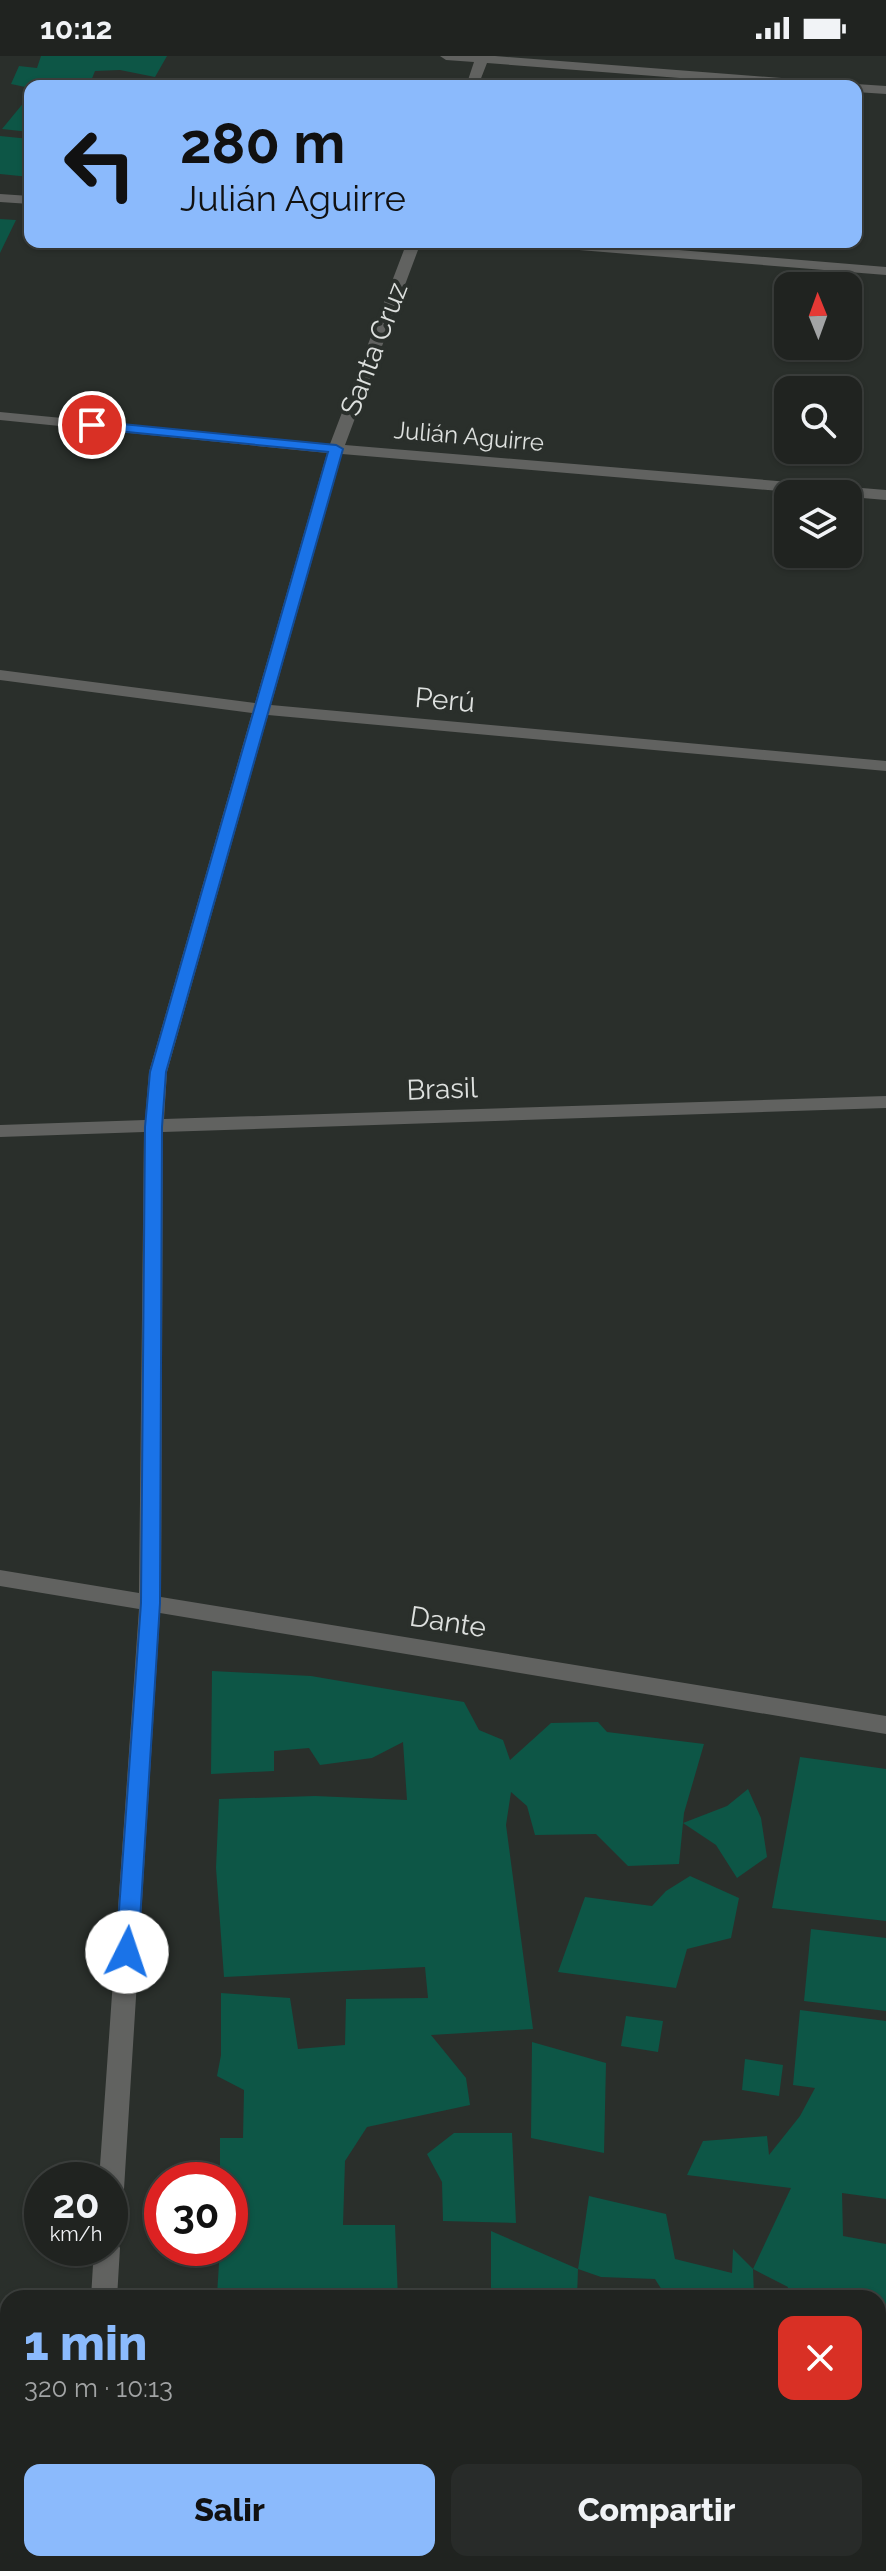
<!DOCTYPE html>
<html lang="es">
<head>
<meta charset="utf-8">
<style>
	body { margin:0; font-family:Raleway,sans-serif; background:#282b29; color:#f1f3f6; height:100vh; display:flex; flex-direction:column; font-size:30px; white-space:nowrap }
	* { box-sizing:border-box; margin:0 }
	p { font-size:26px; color:#a2a4a5 }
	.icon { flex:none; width:44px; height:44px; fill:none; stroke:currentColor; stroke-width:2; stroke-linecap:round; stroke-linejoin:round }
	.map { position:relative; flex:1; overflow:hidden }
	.side { position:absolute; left:0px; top:2234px; width:886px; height:282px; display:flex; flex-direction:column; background:#202320; border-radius:24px 24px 0 0; box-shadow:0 2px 6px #0004,0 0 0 2px #3d403e }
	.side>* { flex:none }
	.guide { position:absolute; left:24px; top:24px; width:838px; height:168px; border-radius:16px; box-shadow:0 2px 6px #0004,0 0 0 2px #3d403e; background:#8bbafc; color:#111; overflow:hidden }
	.needle { width:52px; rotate:359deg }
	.fabs { position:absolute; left:774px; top:216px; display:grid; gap:16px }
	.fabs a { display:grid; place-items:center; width:88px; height:88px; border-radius:16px; background:#202320; box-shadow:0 2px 6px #0004,0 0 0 2px #3d403e; font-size:40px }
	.speed { position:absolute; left:24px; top:2106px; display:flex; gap:16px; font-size:40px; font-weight:700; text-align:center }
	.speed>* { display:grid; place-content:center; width:104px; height:104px; border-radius:50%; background:#202320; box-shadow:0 2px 6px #0004,0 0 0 2px #3d403e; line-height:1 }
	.speed small { font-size:20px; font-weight:400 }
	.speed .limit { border:12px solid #d22; background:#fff; color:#111 }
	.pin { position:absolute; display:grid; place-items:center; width:68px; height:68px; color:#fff; margin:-34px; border:4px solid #fff; border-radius:50%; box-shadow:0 2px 8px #0007 }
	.me { position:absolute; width:88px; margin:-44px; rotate:4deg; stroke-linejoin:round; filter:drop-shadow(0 0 6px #0008) }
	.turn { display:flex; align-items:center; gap:28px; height:168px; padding:0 24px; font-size:36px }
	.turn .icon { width:104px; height:104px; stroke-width:2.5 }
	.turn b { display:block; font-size:56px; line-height:68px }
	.round { display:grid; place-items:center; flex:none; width:84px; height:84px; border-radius:16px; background:#282b29 }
	.summary { display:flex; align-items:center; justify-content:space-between; height:136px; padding:0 24px }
	h1 { font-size:48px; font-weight:800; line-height:60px; color:#8bbafc }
	.action { display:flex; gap:16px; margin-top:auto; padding:16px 24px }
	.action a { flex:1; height:92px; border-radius:16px; background:#8bbafc; color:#111; font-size:32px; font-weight:800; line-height:92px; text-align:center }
	.action a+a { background:#282b29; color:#f1f3f6 }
	.status { display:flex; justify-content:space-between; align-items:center; height:56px; padding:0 40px; background:#202320; direction:ltr }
	.status svg { height:22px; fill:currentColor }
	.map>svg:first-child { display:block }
	.building { fill:#0d5646 }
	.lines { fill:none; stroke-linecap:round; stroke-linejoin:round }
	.minor { fill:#616260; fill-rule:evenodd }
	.route { fill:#1a73e8; stroke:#114b97; stroke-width:2 }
	.labels { text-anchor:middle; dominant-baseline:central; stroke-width:8; stroke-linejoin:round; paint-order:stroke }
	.far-street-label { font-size:24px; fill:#dde0de; stroke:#2a2f2b }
	.street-label { font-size:28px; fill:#dde0de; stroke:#2a2f2b }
</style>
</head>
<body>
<div class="status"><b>10:12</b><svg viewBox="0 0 49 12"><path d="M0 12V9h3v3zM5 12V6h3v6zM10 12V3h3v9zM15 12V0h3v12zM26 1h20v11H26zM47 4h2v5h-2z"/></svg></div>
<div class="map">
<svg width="886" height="2515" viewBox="0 0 886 2515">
	<rect width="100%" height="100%" fill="#2a2f2b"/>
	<path class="building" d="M41,0H167L155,21L120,14L95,15L89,30L30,32L11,28L19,10L37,12Z
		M30,39V76L2,73Z
		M0,80L30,83V121L0,118Z
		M0,163L16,164L0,197Z
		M212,1615L311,1620L464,1646L479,1674L503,1684L510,1704L551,1667L598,1666L607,1676L704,1688L684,1757L679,1808L628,1810L596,1778L535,1779L527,1750L511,1736L506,1769L533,1973L431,1979L466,2022L470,2049L367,2071L345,2105L343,2169H395L398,2242L217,2239L220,2192H230V2124H220V2082H243L244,2034L217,2020L221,1999V1937L290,1942L298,1993L345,1989L346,1943L428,1942L425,1911L224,1921L216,1812L219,1743L315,1740L407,1744L403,1686L372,1702L320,1709L309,1692L274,1695V1715L211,1718Z
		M800,1701L886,1713V1865L772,1852Z
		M748,1733L761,1762L767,1801L737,1822L716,1789L683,1767L727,1750Z
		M690,1820L739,1842L731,1882L687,1893L676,1932L558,1916L585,1841L652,1850L666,1835Z
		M811,1873L886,1882V1955L804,1945Z
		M800,1954L886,1965V2143L842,2137L843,2180L886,2188V2340L878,2348V2242H785L788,2231L753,2213L791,2132L687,2119L703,2085L767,2080L769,2099L800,2060L815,2032L793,2029Z
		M626,1960L663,1965L658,1996L621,1990Z
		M532,1986L606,2007L604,2097L531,2082Z
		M745,2003L783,2009L779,2040L742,2034Z
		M454,2077H512L516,2167L443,2165L442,2126L427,2098Z
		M589,2140L666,2158L675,2203L732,2217L733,2193L753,2213L754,2240L667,2242L655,2223L601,2221L578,2213Z
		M491,2175L578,2213L577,2242H491Z
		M0,2401L8,2403V2470L0,2468Z
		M236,2508H469V2510L421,2515H236Z
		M639,2508H680V2515H639Z
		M706,2508H877L878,2515H706Z"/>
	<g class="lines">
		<path class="minor" d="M440,0H495L834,26L840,30H784L487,7L478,30H466L474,6L446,4Z
			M856,28L886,30V38L856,36V30H851Z
			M0,138L30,140V148L0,146Z
			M407,186H421L345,389L886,434V444L342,398L271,649L886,705V715L268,659L167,1016L164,1063L886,1040V1052L163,1076L161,1541L886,1660V1678L160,1557L123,2149L119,2157L110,2160V2124H99L139,1553L0,1530V1514L139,1537L144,1076L0,1081V1069L145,1064L149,1016L252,657L0,624V614L255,647L327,397L0,364V356L330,388Z
			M523,186H581L886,211V219L530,190Z
			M110,2182L116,2184L120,2192L117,2242H91L94,2192H110Z
			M0,2269L8,2270V2294L0,2293Z
			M80,2508H108V2515H80Z"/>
	</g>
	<path class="route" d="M92,365L336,389L343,393L166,1016L162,1071L160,1547L138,1896L135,1902L127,1905L119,1902L116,1896L141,1547L145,1071L150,1016L328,396L87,372V366Z"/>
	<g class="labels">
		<g class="far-street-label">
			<text transform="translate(469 380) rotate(5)">Julián Aguirre</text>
		</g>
		<g class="street-label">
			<text transform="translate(374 293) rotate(-69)">Santa Cruz</text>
			<text transform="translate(445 644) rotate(5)">Perú</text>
			<text transform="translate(442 1033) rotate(-2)">Brasil</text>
			<text transform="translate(448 1566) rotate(9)">Dante</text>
		</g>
	</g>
</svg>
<div class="fabs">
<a><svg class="needle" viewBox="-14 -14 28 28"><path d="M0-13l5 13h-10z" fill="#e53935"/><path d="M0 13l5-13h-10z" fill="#a2a4a5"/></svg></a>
<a><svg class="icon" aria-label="search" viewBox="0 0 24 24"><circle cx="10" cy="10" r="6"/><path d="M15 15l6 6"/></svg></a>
<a><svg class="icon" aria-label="layers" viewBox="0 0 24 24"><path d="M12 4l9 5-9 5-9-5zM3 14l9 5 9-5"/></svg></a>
</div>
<div class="speed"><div>20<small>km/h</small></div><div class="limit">30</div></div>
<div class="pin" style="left:92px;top:369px;background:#d93025"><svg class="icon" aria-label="arrive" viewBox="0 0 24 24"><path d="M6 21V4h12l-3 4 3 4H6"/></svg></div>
<svg class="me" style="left:127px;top:1896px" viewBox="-20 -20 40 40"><circle r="19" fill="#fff"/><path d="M0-13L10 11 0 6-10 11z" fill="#1a73e8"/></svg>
<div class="guide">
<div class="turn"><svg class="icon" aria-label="left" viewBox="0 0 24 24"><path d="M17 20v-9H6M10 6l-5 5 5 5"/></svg><div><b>280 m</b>Julián Aguirre</div></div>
</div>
<section class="side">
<div class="summary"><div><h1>1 min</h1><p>320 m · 10:13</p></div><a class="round" style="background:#d93025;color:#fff"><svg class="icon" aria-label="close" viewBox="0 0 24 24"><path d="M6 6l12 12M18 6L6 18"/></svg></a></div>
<div class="action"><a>Salir</a><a>Compartir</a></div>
</section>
</div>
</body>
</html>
